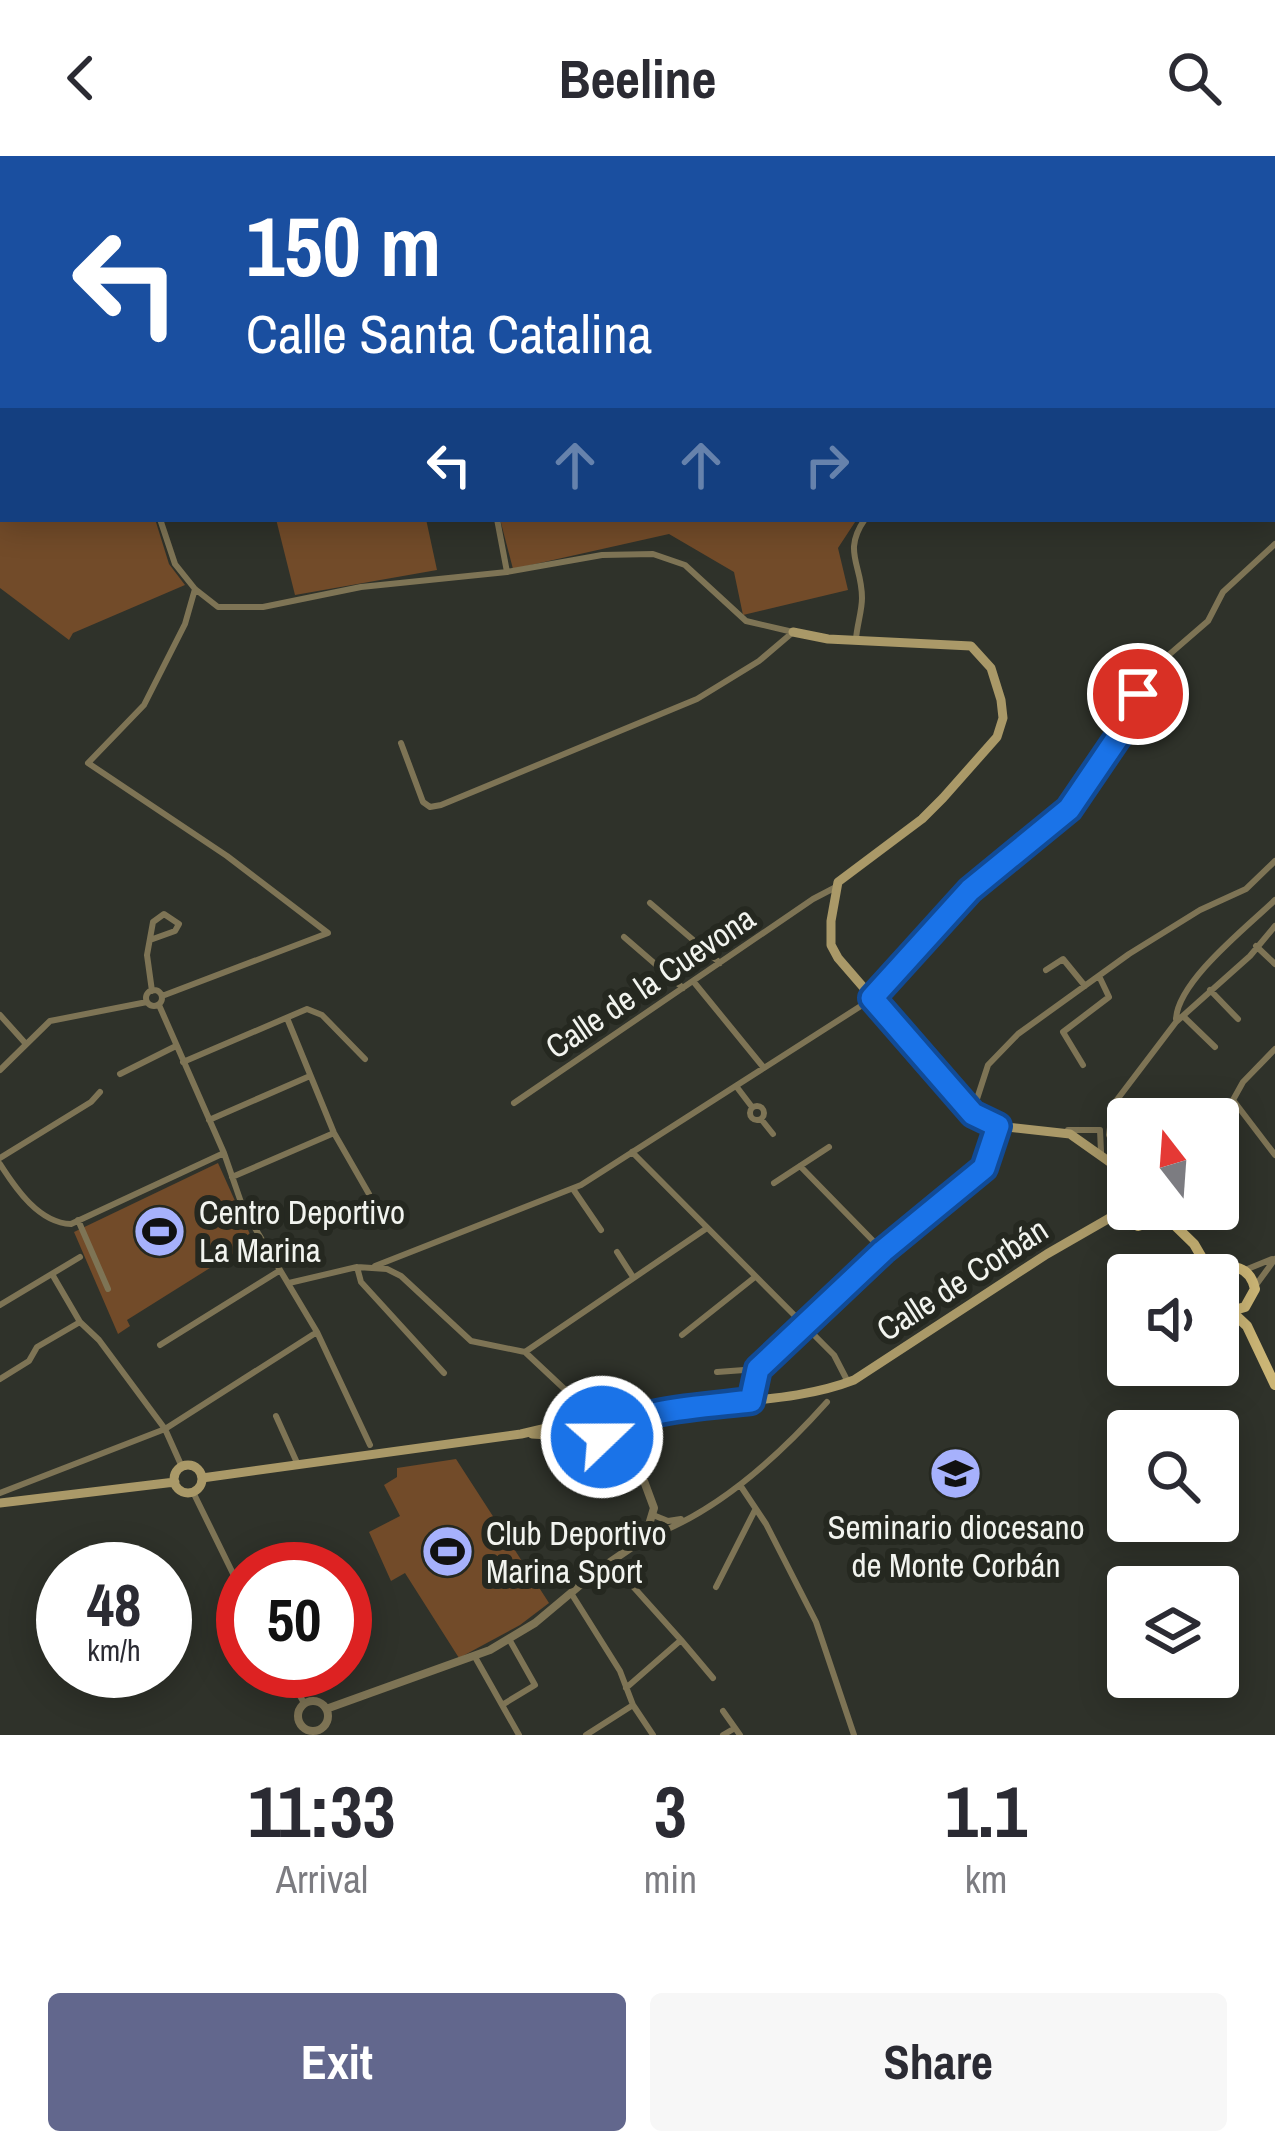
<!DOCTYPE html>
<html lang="en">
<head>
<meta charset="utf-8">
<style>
	body { margin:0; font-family:"Archivo Narrow",sans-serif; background:#f7f7f7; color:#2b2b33; height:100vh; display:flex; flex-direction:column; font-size:45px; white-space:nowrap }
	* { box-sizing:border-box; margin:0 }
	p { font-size:39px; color:#7c7c81 }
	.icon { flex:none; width:66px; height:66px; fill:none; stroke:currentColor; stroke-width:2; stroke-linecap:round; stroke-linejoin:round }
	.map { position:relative; height:1579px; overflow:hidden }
	.panel { display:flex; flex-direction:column; background:#fff; flex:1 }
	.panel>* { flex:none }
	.banner { position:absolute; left:0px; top:0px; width:1275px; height:366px; box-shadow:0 6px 30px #0003; background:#1a4fa0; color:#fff; overflow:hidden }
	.needle { width:78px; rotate:343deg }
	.tools { position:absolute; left:1107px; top:942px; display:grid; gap:24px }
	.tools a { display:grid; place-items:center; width:132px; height:132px; border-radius:12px; background:#fff; box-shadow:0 6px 30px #0003; font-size:60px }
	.speed { position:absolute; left:36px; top:1386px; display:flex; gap:24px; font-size:60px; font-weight:700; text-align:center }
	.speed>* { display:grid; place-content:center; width:156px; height:156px; border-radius:50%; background:#fff; box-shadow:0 6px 30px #0003; line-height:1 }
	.speed small { font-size:30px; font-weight:400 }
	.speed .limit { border:18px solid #d22; background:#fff; color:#111 }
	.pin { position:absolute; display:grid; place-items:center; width:102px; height:102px; color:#fff; margin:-51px; border:6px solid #fff; border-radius:50%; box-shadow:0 3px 12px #0007 }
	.me { position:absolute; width:132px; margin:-66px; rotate:68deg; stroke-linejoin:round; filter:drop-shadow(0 0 9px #0008) }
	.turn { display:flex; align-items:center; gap:42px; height:252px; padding:0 48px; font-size:54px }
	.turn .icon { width:156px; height:156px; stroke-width:2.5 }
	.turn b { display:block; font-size:84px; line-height:102px }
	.lanes { display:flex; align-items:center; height:114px; padding:0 48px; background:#0003; justify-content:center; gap:60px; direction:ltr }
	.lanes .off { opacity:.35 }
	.eta { display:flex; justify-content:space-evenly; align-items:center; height:204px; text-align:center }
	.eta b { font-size:72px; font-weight:800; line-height:84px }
	.action { display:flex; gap:24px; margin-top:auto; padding:24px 48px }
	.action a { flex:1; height:138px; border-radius:12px; background:#62678d; color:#fff; font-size:48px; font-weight:800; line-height:138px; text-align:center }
	.action a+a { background:#f7f7f7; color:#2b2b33 }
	header { display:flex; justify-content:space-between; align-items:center; height:156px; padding:0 48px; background:#fff; font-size:54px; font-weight:800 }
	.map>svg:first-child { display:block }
	.green { fill:#724b29 }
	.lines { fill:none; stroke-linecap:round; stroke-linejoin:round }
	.minor { stroke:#7e7455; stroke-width:6 }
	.tertiary { stroke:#7e7455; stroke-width:8 }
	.secondary { stroke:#aa9968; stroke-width:9 }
	.primary { stroke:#ccb676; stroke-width:10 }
	.route-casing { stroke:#114b97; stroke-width:30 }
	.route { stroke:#1a73e8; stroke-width:21 }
	.labels { text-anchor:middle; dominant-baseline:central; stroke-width:12; stroke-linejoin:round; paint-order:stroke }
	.street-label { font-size:33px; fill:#f2f4ef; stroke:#252820 }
	.poi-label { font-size:33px; fill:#f2f4ef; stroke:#252820; text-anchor:start }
</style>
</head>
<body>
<header><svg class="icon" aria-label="back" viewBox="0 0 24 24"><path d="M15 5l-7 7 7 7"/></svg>Beeline<svg class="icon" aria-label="search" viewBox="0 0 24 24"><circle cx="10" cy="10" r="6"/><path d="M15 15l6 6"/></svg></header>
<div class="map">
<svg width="1275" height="1579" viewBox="0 0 1275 1579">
	<rect width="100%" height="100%" fill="#2f322a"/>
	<path class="green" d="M0,179L3,363H155L169,408L185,429L73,477L69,484L0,432Z
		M276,363H426L437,414L295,439Z
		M500,363H857L838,392L848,434L743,459L734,416L669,378L513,413Z
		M218,1007L253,1085L127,1164L130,1170L118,1178L74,1076Z
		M456,1303L549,1447L520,1469L459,1502L405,1417L391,1425L369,1376L400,1360L384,1329L397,1321V1312Z"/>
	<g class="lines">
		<path class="minor" d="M1272,57L1275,55
			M1272,157L1275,160
			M1272,281L1275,278
			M160,363L175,408L195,433L218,451H263L361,431L507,416L602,399L653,398L685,409L746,465L793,476
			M497,363L507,416
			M856,483C857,469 862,455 862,442C862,408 842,396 865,363
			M401,587L423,646L430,651L441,649L697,543L759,505L792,477
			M650,747L720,807
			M624,781L683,832
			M150,784L175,775L179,768L164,758L153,766L147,799L152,835
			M1256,790L1275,808
			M1046,814L1063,803L1085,830
			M693,825L764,912
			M1210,834L1238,863
			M146 842a8 8 0 1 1 16 0a8 8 0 1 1-16 0Z
			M162,840L328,777L227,700L88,607L144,549L185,468L195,433
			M159,849L224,997L243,1052L317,1176L370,1289
			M0,859L26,888
			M1183,860L1215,891
			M287,862L334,977L369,1038
			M1176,863C1178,825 1247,771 1275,744
			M1275,893L1243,926L1233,944L1275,999
			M183,906L307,853L322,859L365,903
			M1083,909L1063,876L1109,841L1099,820
			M0,914L50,865L147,846
			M120,918L176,890
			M736,930L752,951
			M514,947L813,743L836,731
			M750 957a7 7 0 1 1 14 0a7 7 0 1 1-14 0Z
			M973,955L988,909L1018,878L1129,798L1200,754L1246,733L1275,705
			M761,963L773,978
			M209,964L310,920
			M1068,974H1100
			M1100,974L1101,996
			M632,996L834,1199L848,1226
			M0,1002L91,946L100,936
			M0,1008C16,1033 39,1067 71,1068L224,997
			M800,1010L883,1095
			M1127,1018L1109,979L1113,949L1176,866L1250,800L1275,770
			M232,1021L334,977
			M774,1027L829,991
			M573,1033L601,1074
			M78,1064L108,1133
			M617,1096L633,1121
			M375,1110L581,1029L878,839L971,734L1069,653L1120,578L1149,516L1208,465L1223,436L1275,388
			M357,1111L361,1126L444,1217
			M1245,1114L1272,1103
			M52,1118L80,1166L99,1184L165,1273L182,1311
			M289,1127L357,1111L387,1113L401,1120L471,1185L525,1196L590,1257
			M1256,1129L1275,1103
			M0,1149L80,1101
			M682,1179L755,1121
			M160,1189L279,1115
			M525,1196L707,1072
			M717,1216L758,1213
			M0,1223L29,1205L37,1191L80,1166
			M751,1245L758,1213L883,1095L979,1018L990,999L998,970
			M276,1260L298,1309
			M740,1329L766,1368L816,1466L854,1579
			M193,1336L243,1438
			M0,1337L165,1273L317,1176
			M653,1359L668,1365L681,1363
			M645,1382C716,1358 778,1301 827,1246
			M597,1415L603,1420L620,1416L681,1484L626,1532
			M716,1431L755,1354
			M571,1437L620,1515L633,1549L653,1579
			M681,1484L713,1522
			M475,1501L519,1579
			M286,1515L304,1547
			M502,1549L535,1529L509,1483
			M723,1555L740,1579
			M586,1579L633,1549
			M723,1579L735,1572"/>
		<path class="tertiary" d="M298 1560a15 15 0 1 1 30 0a15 15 0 1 1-30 0Z
			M326,1553L490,1494L535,1467L597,1415L645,1382L654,1352L644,1325L588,1292"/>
		<path class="secondary" d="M793,476L828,483L971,490L991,512L1001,544L1003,562L997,581L943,642L922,663L838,726L831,765V789L838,802L973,958L998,970L1070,978L1128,1019
			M597,1261H634
			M603,1277C679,1237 774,1255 854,1224L1047,1098L1127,1052
			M532,1278L565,1280L579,1290L591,1291L602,1281L600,1265L590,1257L576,1261L570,1270L571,1281
			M174 1323a14 14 0 1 1 28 0a14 14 0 1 1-28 0Z
			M202,1322L521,1278L572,1266
			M0,1347L175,1326"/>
		<path class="primary" d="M1128,1051L1129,1063L1138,1070L1151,1066L1170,1069
			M1158,1053L1194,1088L1212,1119
			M1215,1119C1232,1105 1250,1111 1255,1133L1245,1151L1231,1155L1218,1149
			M1231,1155L1247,1170L1275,1229"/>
	</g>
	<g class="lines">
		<defs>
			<path id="route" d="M602,1281C627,1253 712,1250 751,1245L758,1213L883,1095L984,1012L998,970L973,958L872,842L970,734L1069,653L1120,578L1138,538"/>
		</defs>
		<use href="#route" class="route-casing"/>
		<use href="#route" class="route"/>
	</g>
	<defs>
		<symbol id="stadium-disc" viewBox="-11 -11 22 22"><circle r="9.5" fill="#a6b1fc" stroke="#252820"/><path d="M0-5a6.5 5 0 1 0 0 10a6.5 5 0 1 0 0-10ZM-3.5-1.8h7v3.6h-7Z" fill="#111"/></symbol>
		<symbol id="university-disc" viewBox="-11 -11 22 22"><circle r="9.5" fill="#a6b1fc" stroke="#252820"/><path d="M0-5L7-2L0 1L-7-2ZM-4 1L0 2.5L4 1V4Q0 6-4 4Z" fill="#111"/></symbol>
	</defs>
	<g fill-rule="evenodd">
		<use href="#stadium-disc" x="130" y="1046" width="59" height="59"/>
		<use href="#university-disc" x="926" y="1288" width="59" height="59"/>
		<use href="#stadium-disc" x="418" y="1366" width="59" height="59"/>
	</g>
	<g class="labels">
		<g class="street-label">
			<text transform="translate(650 826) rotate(-34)">Calle de la Cuevona</text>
			<text transform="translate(962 1123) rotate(-33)">Calle de Corbán</text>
		</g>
		<g class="poi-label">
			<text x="199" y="1056">Centro Deportivo<tspan x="199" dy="38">La Marina</tspan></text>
			<text x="956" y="1371" text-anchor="middle">Seminario diocesano<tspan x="956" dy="38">de Monte Corbán</tspan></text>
			<text x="486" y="1377">Club Deportivo<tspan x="486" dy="38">Marina Sport</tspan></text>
		</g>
	</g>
</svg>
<div class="tools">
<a><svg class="needle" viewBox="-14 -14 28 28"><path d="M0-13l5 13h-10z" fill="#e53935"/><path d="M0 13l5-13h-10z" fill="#7c7c81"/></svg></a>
<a><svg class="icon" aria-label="sound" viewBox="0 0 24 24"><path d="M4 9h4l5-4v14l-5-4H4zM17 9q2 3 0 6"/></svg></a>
<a><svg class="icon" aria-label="search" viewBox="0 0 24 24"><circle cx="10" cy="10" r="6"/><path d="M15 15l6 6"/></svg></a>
<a><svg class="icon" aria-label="layers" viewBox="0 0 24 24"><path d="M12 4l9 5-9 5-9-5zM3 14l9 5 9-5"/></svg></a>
</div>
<div class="speed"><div>48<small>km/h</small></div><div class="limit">50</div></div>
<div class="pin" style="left:1138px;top:538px;background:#d93025"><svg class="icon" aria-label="arrive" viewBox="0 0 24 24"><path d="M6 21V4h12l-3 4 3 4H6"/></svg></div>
<svg class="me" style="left:602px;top:1281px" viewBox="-20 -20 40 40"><circle r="17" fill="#1a73e8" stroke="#fff" stroke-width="3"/><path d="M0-11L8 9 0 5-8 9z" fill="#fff"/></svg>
<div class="banner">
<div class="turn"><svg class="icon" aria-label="left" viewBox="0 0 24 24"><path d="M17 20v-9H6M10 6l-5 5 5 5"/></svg><div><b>150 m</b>Calle Santa Catalina</div></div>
<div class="lanes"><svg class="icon" aria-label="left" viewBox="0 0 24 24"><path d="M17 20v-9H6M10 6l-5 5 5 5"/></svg><svg class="icon off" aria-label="ahead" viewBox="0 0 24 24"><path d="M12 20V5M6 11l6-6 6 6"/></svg><svg class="icon off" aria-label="ahead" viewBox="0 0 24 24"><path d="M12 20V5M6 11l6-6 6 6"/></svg><svg class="icon off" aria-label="right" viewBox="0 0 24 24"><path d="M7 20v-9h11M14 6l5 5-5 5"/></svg></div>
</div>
</div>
<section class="panel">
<div class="eta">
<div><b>11:33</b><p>Arrival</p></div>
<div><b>3</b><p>min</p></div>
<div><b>1.1</b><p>km</p></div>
</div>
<div class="action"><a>Exit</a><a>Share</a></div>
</section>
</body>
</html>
